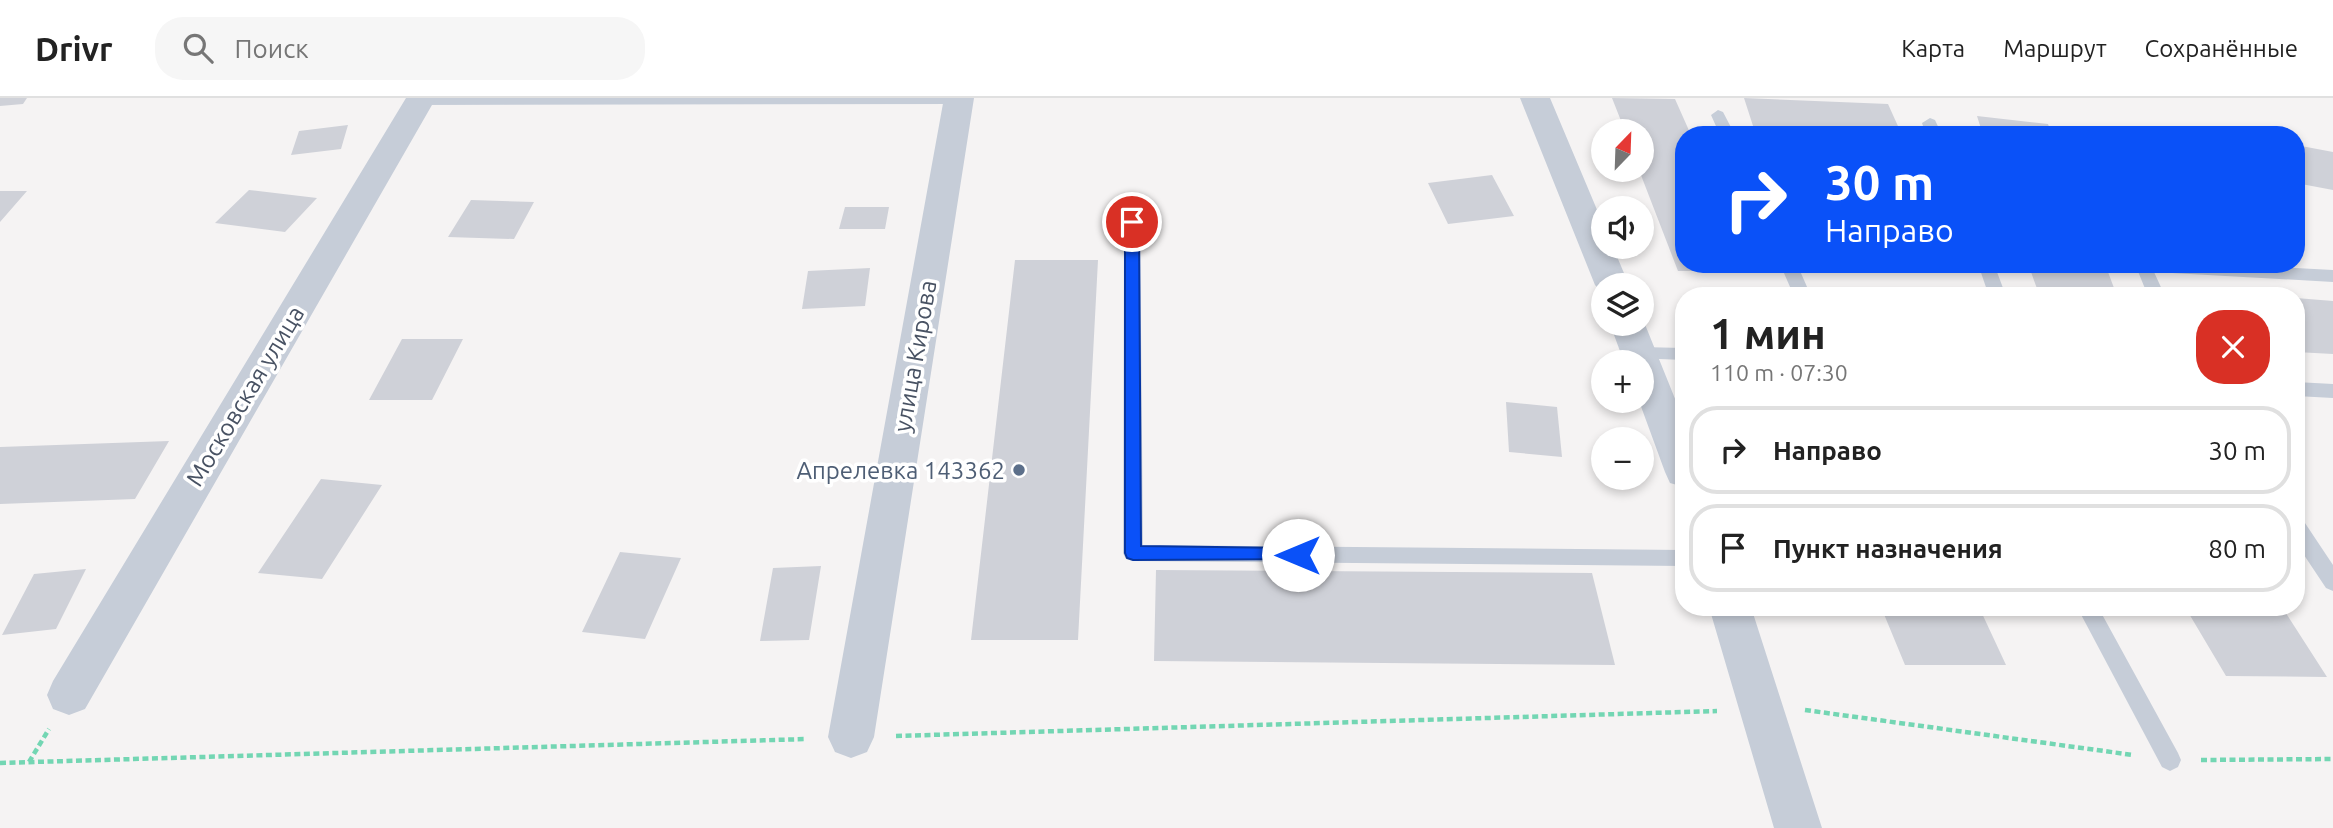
<!DOCTYPE html>
<html lang="ru">
<head>
<meta charset="utf-8">
<style>
	body { margin:0; font-family:Ubuntu,sans-serif; background:#f6f6f6; color:#222; height:100vh; display:flex; flex-direction:column; font-size:26px; white-space:nowrap }
	* { box-sizing:border-box; margin:0 }
	p { font-size:23px; color:#767676 }
	.icon { flex:none; width:38px; height:38px; fill:none; stroke:currentColor; stroke-width:2; stroke-linecap:round; stroke-linejoin:round }
	.map { position:relative; flex:1; overflow:hidden }
	.side { position:absolute; left:1675px; top:189px; width:630px; height:329px; display:flex; flex-direction:column; background:#fff; border-radius:28px; box-shadow:0 4px 10px #0003 }
	.side>* { flex:none }
	.top-card { position:absolute; left:1675px; top:28px; width:630px; height:147px; border-radius:28px; box-shadow:0 4px 10px #0003; background:#0a51f8; color:#fff; overflow:hidden }
	.needle { width:46px; rotate:23deg }
	.controls { position:absolute; left:1591px; top:21px; display:grid; gap:14px }
	.controls a { display:grid; place-items:center; width:63px; height:63px; border-radius:50%; background:#fff; box-shadow:0 4px 10px #0003; font-size:35px }
	.pin { position:absolute; display:grid; place-items:center; width:60px; height:60px; color:#fff; margin:-30px; border:4px solid #fff; border-radius:50%; box-shadow:0 2px 7px #0007 }
	.me { position:absolute; width:77px; margin:-38px; rotate:270deg; stroke-linejoin:round; filter:drop-shadow(0 0 5px #0008) }
	.turn { display:flex; align-items:center; gap:24px; height:147px; padding:0 35px; font-size:32px }
	.turn .icon { width:91px; height:91px; stroke-width:2.5 }
	.turn b { display:block; font-size:49px; line-height:60px }
	.round { display:grid; place-items:center; flex:none; width:74px; height:74px; border-radius:28px; background:#f6f6f6 }
	.headline { display:flex; align-items:center; justify-content:space-between; height:119px; padding:0 35px }
	h1 { font-size:42px; font-weight:700; line-height:52px }
	ul { padding:0; list-style:none }
	li { display:flex; align-items:center; gap:21px; height:88px; margin:0 14px 10px; padding:0 21px; border:4px solid #e0e0e0; border-radius:28px }
	li div { flex:1 }
	li b { display:block; font-size:26px }
	li em { font-style:normal }
	header { display:flex; align-items:center; gap:42px; box-sizing:border-box; height:98px; padding:0 35px; background:#fff; border-bottom:2px solid #e0e0e0 }
	header strong { font-size:33px }
	nav { display:flex; gap:38px; margin-inline-start:auto; font-size:24px }
	.search { width:490px; height:63px; background:#f6f6f6; display:flex; align-items:center; gap:18px; box-sizing:border-box; padding:0 24px; border-radius:28px; color:#767676; font-size:26px }
	.map>svg:first-child { display:block }
	.building { fill:#cfd1d8 }
	.lines { fill:none; stroke-linecap:round; stroke-linejoin:round }
	.path { stroke:#73d6b3; stroke-width:4.5; stroke-dasharray:6 3.5; stroke-linecap:butt }
	.service { fill:#c6cdd8; fill-rule:evenodd }
	.minor { fill:#c6cdd8; fill-rule:evenodd }
	.route { fill:#0a51f8; stroke:#0635a1; stroke-width:2 }
	.service-dot { fill:#5c6f8a; stroke:#fff; stroke-width:2.5 }
	.labels { text-anchor:middle; dominant-baseline:central; stroke-width:7; stroke-linejoin:round; paint-order:stroke }
	.street-label { font-size:24px; fill:#485263; stroke:#fff }
	.service-label { font-size:24px; fill:#4e5e75; stroke:#fff; text-anchor:end }
</style>
</head>
<body>
<header>
<strong>Drivr</strong>
<div class="search"><svg class="icon" aria-label="search" viewBox="0 0 24 24"><circle cx="10" cy="10" r="6"/><path d="M15 15l6 6"/></svg>Поиск</div>
<nav><a>Карта</a><a>Маршрут</a><a>Сохранённые</a></nav>
</header>
<div class="map">
<svg width="2333" height="730" viewBox="0 0 2333 730">
	<rect width="100%" height="100%" fill="#f5f3f3"/>
	<path class="building" d="M0,0H27L23,6L0,8Z
		M1612,0L1675,1L1691,37H1684V166H1747L1750,173H1678L1639,72L1642,33H1625Z
		M1744,0L1888,6L1902,37L1754,31Z
		M1977,18L2048,26L2052,37H1983Z
		M348,27L341,51L291,57L299,33Z
		M2196,30L2228,35L2227,37H2198Z
		M2296,47L2333,54V92L2296,85Z
		M1492,77L1514,118L1448,126L1428,85Z
		M249,92L317,100L285,134L215,125Z
		M0,93H27L0,124Z
		M471,102L534,104L514,141L448,139Z
		M845,109H889L885,131H839Z
		M1015,162H1098L1078,542H971Z
		M2028,166H2105L2117,198L2039,196Z
		M870,170L865,208L802,211L808,173Z
		M2296,200L2333,203V256L2296,254Z
		M402,241H463L432,302H369Z
		M1506,304L1557,309L1562,359L1509,354Z
		M169,343L135,401L0,406V349Z
		M321,381L382,387L322,481L258,475Z
		M620,454L681,460L645,541L582,534Z
		M821,468L809,542L760,543L773,470Z
		M86,471L56,531L2,537L34,476Z
		M1156,472L1592,475L1615,567L1154,563Z
		M1881,509H1979L2006,567H1905Z
		M2185,509H2282L2327,579L2226,578Z"/>
	<g class="lines">
		<path class="path" d="M1805,612L2133,657
			M896,638L1717,613
			M2201,662L2333,661
			M29,664L49,631
			M0,665L807,641"/>
		<path class="service" d="M414,0H965L966,2L959,6L419,7L414,6L412,3Z
			M1718,12L1723,14L1735,37H1720L1711,17Z
			M1930,20L1935,22L1942,37H1926L1922,25Z
			M1132,119L1140,124L1143,447L1684,452V468L1133,463L1126,461L1123,455L1124,124Z
			M1780,166H1797L1811,198H1794Z
			M1978,166H1994L2006,198H1989Z
			M2135,166H2218L2333,172V184L2154,174L2165,198H2148Z
			M1640,249L1684,250V262L1634,260L1631,255L1634,250Z
			M2296,284L2333,286V300L2296,298Z
			M2296,420L2303,422L2333,467V493L2326,490L2296,445Z
			M2077,509H2098L2178,655L2181,662L2178,669L2170,673L2162,669Z"/>
		<path class="minor" d="M406,0H436L85,611L69,617L53,611L47,597L53,583Z
			M944,0H974L874,639L867,654L851,660L835,654L828,639Z
			M1520,0H1550L1603,126V149H1613L1629,187H1603V196L1595,187Z
			M1642,219L1684,323V389L1670,385L1665,374L1639,303H1642V264H1624L1610,226H1642Z
			M1709,509H1751L1822,730H1774Z"/>
	</g>
	<path class="route" d="M1132,119L1139,124L1141,448L1298,450L1304,452L1307,457L1304,461L1133,462L1127,460L1125,455V124Z"/>
	<circle class="service-dot" cx="1019" cy="372" r="7"/>
	<g class="labels">
		<g class="street-label">
			<text transform="translate(915 258) rotate(-80)">улица Кирова</text>
			<text transform="translate(245 298) rotate(-59)">Московская улица</text>
		</g>
		<g class="service-label">
			<text x="1005" y="372">Апрелевка 143362</text>
		</g>
	</g>
</svg>
<div class="controls">
<a><svg class="needle" viewBox="-14 -14 28 28"><path d="M0-13l5 13h-10z" fill="#e53935"/><path d="M0 13l5-13h-10z" fill="#767676"/></svg></a>
<a><svg class="icon" aria-label="sound" viewBox="0 0 24 24"><path d="M4 9h4l5-4v14l-5-4H4zM17 9q2 3 0 6"/></svg></a>
<a><svg class="icon" aria-label="layers" viewBox="0 0 24 24"><path d="M12 4l9 5-9 5-9-5zM3 14l9 5 9-5"/></svg></a>
<a>+</a>
<a>−</a>
</div>
<div class="pin" style="left:1132px;top:124px;background:#d93025"><svg class="icon" aria-label="arrive" viewBox="0 0 24 24"><path d="M6 21V4h12l-3 4 3 4H6"/></svg></div>
<svg class="me" style="left:1298px;top:457px" viewBox="-20 -20 40 40"><circle r="19" fill="#fff"/><path d="M0-13L10 11 0 6-10 11z" fill="#0a51f8"/></svg>
<div class="top-card">
<div class="turn"><svg class="icon" aria-label="right" viewBox="0 0 24 24"><path d="M7 20v-9h11M14 6l5 5-5 5"/></svg><div><b>30 m</b>Направо</div></div>
</div>
<section class="side">
<div class="headline"><div><h1>1 мин</h1><p>110 m · 07:30</p></div><a class="round" style="background:#d93025;color:#fff"><svg class="icon" aria-label="close" viewBox="0 0 24 24"><path d="M6 6l12 12M18 6L6 18"/></svg></a></div>
<ul>
<li><svg class="icon" aria-label="right" viewBox="0 0 24 24"><path d="M7 20v-9h11M14 6l5 5-5 5"/></svg><div><b>Направо</b></div><em>30 m</em></li>
<li><svg class="icon" aria-label="arrive" viewBox="0 0 24 24"><path d="M6 21V4h12l-3 4 3 4H6"/></svg><div><b>Пункт назначения</b></div><em>80 m</em></li>
</ul>
</section>
</div>
</body>
</html>
